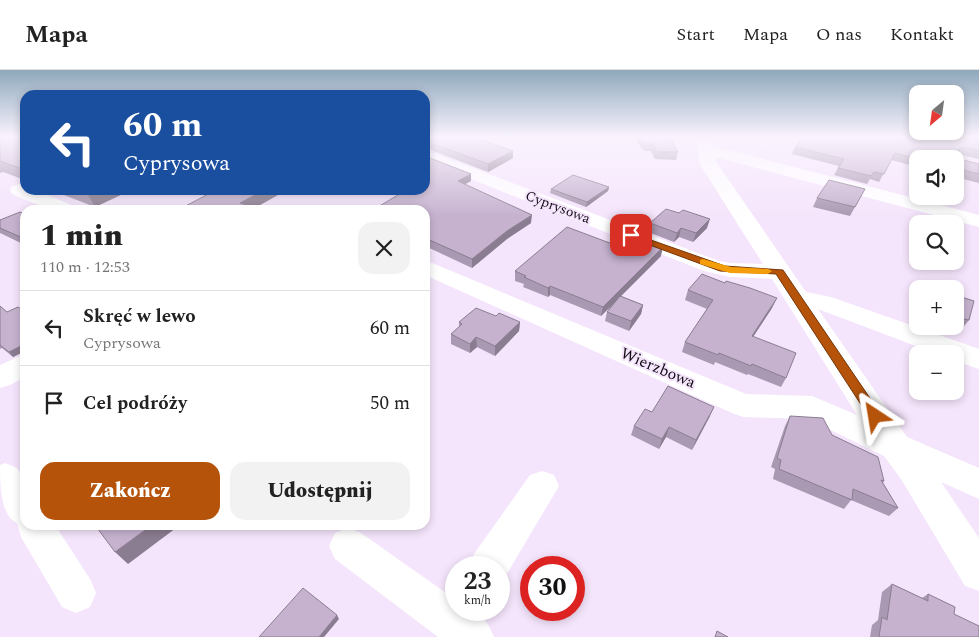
<!DOCTYPE html>
<html lang="pl">
<head>
<meta charset="utf-8">
<style>
	body { margin:0; font-family:Spectral,serif; background:#f2f2f2; color:#222; height:100vh; display:flex; flex-direction:column; font-size:19px; white-space:nowrap }
	* { box-sizing:border-box; margin:0 }
	p { font-size:16px; color:#767676 }
	.icon { flex:none; width:28px; height:28px; fill:none; stroke:currentColor; stroke-width:2; stroke-linecap:round; stroke-linejoin:round }
	.map { position:relative; flex:1; overflow:hidden }
	.side { position:absolute; left:20px; top:135px; width:410px; height:325px; display:flex; flex-direction:column; background:#fff; border-radius:15px; box-shadow:0 2px 8px #0003 }
	.side>* { flex:none }
	.guide { position:absolute; left:20px; top:20px; width:410px; height:105px; border-radius:15px; box-shadow:0 2px 8px #0003; background:#1a4fa0; color:#fff; overflow:hidden }
	.needle { width:32px; rotate:209deg }
	.fabs { position:absolute; left:909px; top:15px; display:grid; gap:10px }
	.fabs a { display:grid; place-items:center; width:55px; height:55px; border-radius:10px; background:#fff; box-shadow:0 2px 8px #0003; font-size:25px }
	.speed { position:absolute; left:445px; top:486px; display:flex; gap:10px; font-size:25px; font-weight:700; text-align:center }
	.speed>* { display:grid; place-content:center; width:65px; height:65px; border-radius:50%; background:#fff; box-shadow:0 2px 8px #0003; line-height:1 }
	.speed small { font-size:12px; font-weight:400 }
	.speed .limit { border:8px solid #d22; background:#fff; color:#111 }
	.pin { position:absolute; display:grid; place-items:center; width:42px; height:42px; color:#fff; margin:-21px; border-radius:10px; box-shadow:0 2px 8px #0006 }
	.me { position:absolute; width:55px; margin:-28px; rotate:327deg; stroke-linejoin:round; filter:drop-shadow(0 0 4px #0008) }
	.turn { display:flex; align-items:center; gap:18px; height:105px; padding:0 20px; font-size:22px }
	.turn .icon { width:65px; height:65px; stroke-width:2.5 }
	.turn b { display:block; font-size:35px; line-height:42px }
	.round { display:grid; place-items:center; flex:none; width:52px; height:52px; border-radius:15px; background:#f2f2f2 }
	.headline { display:flex; align-items:center; justify-content:space-between; height:85px; padding:0 20px }
	h1 { font-size:30px; font-weight:800; line-height:38px }
	.primary-button { display:flex; gap:10px; margin-top:auto; padding:10px 20px }
	.primary-button a { flex:1; height:58px; border-radius:15px; background:#b45309; color:#fff; font-size:20px; font-weight:800; line-height:58px; text-align:center }
	.primary-button a+a { background:#f2f2f2; color:#222 }
	ul { padding:0; list-style:none }
	li { display:flex; align-items:center; gap:15px; height:75px; padding:0 20px; border-top:1px solid #e0e0e0 }
	li div { flex:1 }
	li b { display:block; font-size:19px }
	li em { font-style:normal }
	header { display:flex; align-items:center; gap:30px; box-sizing:border-box; height:70px; padding:0 25px; background:#fff; border-bottom:1px solid #e0e0e0 }
	header strong { font-size:24px }
	nav { display:flex; gap:28px; margin-inline-start:auto; font-size:18px }
	.map>svg:first-child { display:block }
	.lines { fill:none; stroke-linecap:round; stroke-linejoin:round }
	.minor { fill:#fff; fill-rule:evenodd }
	.wall { fill:#aa99b2 }
	.shaded-wall { fill:#8b7d91 }
	.building { fill:#c6b2cf; stroke:#8b7d91 }
	.route { fill:#b45309; stroke:#753606 }
	.slow { fill:#f59e0b }
	.labels { text-anchor:middle; dominant-baseline:central; stroke-width:4; stroke-linejoin:round; paint-order:stroke }
	.far-street-label { font-size:14px; fill:#120d15; stroke:#f5e5fc }
	.street-label { font-size:16px; fill:#120d15; stroke:#f5e5fc }
</style>
</head>
<body>
<header>
<strong>Mapa</strong>
<nav><a>Start</a><a>Mapa</a><a>O nas</a><a>Kontakt</a></nav>
</header>
<div class="map">
<svg width="979" height="567" viewBox="0 0 979 567">
	<rect width="100%" height="100%" fill="#f5e5fc"/>
	<g class="lines">
		<path class="minor" d="M691,67H708L714,76L979,145V157L715,87L717,93L806,222L831,227L979,279V299L955,291V284H937L818,239L907,367L979,398V429L941,412L979,468V521L965,516L901,409L884,386L808,349L743,347L732,343L425,205V190L746,324L812,326L857,345L772,209L730,207L704,201L425,91V80L719,191L730,193L763,194L699,93L697,75Z
			M19,114L25,116V120H35L74,136L77,140H50L12,124L10,120L12,116Z
			M25,284V307L10,315L0,318V295Z
			M5,393L17,398L25,410V455H55L90,509L96,523L90,537L76,543L62,537L21,467L17,453C0,446 0,412 0,395Z
			M542,401L554,405L559,416L502,512L499,513V498H469L474,484L530,405Z
			M348,458L361,463L456,530V540C478,540 486,547 494,567H438L335,489L329,476L335,463Z"/>
	</g>
	<path class="wall" d="M0,67H25V110L3,102L0,103Z
		M425,67L513,88L488,102L426,78L425,79Z
		M634,67H669L678,82L676,90L655,89L651,81H645L641,78Z
		M979,67V89L958,84L959,89L979,94V113L955,107V89H918V97L891,90L879,112L870,109L867,114L834,105L839,96L792,84L795,77Z
		M471,111L465,114L531,153L507,169L472,198L425,176V140L406,120Z
		M609,117L608,121L586,137L550,123L551,119Z
		M865,119L850,146L813,137L817,128Z
		M51,120H126L127,122L95,137Z
		M25,144V175L0,163V150Z
		M650,153L707,158L693,172L679,167L674,172L648,162Z
		M623,178L661,186L621,226L643,235L641,244L629,261L605,251L607,242L610,237L601,246L550,225L548,227L523,217L524,214L515,211V201Z
		M725,213L772,238L753,267L786,308L781,317L748,304L747,305L715,292L714,295L682,282L685,272L707,239L685,230L688,220Z
		M955,225L969,250L961,260L958,259L955,262L940,256H955Z
		M0,236L7,242H25V281L13,287L2,278L0,279Z
		M496,246L520,252L519,261L495,286L477,277L470,283L451,274V264L459,257V252Z
		M652,342L710,346L692,380L666,367L659,379L631,365L634,356Z
		M790,346L832,365L884,411L883,413L898,438L889,446L851,430L844,439L773,409L775,399L771,397L785,356Z
		M892,514L922,528L928,524L954,544L979,567H870L872,555L878,550L882,522Z"/>
	<path class="shaded-wall" d="M0,67H19L0,72Z
		M963,77L958,84L949,89L954,81Z
		M513,81V88L488,102V94Z
		M471,104V111L458,118V111Z
		M609,117L608,121L586,137L587,132Z
		M93,120H126L127,122L95,137L87,123Z
		M264,120H287L253,139L254,140H243L240,133Z
		M532,145L531,153L507,169L472,198V189L507,161Z
		M710,149L707,158L693,172L696,163Z
		M681,158L679,167L674,172L677,163Z
		M663,177L661,186L601,246L603,237Z
		M550,216V225L548,227V218Z
		M777,228L772,238L747,276L752,266Z
		M643,235L641,244L629,261L631,251Z
		M520,252L519,261L495,286V276Z
		M476,267L477,277L470,283V274Z
		M25,274V281L13,287L9,282Z
		M714,337L710,346L692,380L696,370Z
		M669,357L666,367L659,379L662,369Z
		M152,455H180L128,494L115,482Z
		M337,545L339,549L324,567H319Z"/>
	<path class="building" d="M14,67H25V100L0,91V71Z
		M425,67H474L513,81L488,94L425,71Z
		M640,67H669L678,82H657L653,74H646L642,71Z
		M804,67H979V81L963,77L954,81L958,83L959,89L979,94V104L955,98V89H918L895,83L884,104L874,102L871,106L838,98L844,89L795,77Z
		M425,86L471,104L458,111L532,145L507,161L472,189L425,168V140H373L406,120H425Z
		M573,105L609,117L587,132L551,119Z
		M829,110L865,119L855,137L817,128Z
		M80,120H93L87,123Z
		M216,120H264L240,133L253,137L247,140H178Z
		M666,139L679,143L683,140L710,149L696,163L681,158L677,163L650,153Z
		M20,142L25,144V169L0,158V150Z
		M567,157L623,178L636,166L663,177L603,237L550,216L548,218L524,207L526,206L515,201Z
		M702,204L725,213L726,211L750,218L777,228L752,266L796,283L786,308L752,294L751,296L719,283L718,285L685,272L713,230L688,220Z
		M955,225L974,231L969,250L964,249L963,252L955,250Z
		M620,226L643,235L631,251L607,242Z
		M0,236L7,242L18,237L25,242V274L9,282L0,275Z
		M476,238L496,246L499,243L520,252L495,276L476,267L470,274L451,264L462,254L459,252Z
		M668,316L714,337L696,370L669,357L662,369L634,356L645,339L652,342Z
		M790,346L823,348L832,365L878,387L884,411L881,410L898,438L853,419L852,430L779,399L781,390L777,388Z
		M95,455H152L115,482Z
		M892,514L928,531V524L955,537L954,544L979,556V567H879L882,547L887,550Z
		M303,518L337,545L319,567H259Z
		M717,561L728,567H715Z"/>
	<linearGradient id="sky" x2="0" y2="1"><stop stop-color="#8fa8bc"/><stop offset="0.46" stop-color="#faf3fe"/><stop offset="1" stop-color="#faf3fe" stop-opacity="0"/></linearGradient>
	<rect width="979" height="146" fill="url(#sky)"/>
	<path class="route" d="M631,163L725,196L783,200L880,343L882,346L880,350H871L776,204L720,201L628,167V164Z"/>
	<path class="slow" d="M703,189L731,197L768,199L772,201L768,204L730,203L700,194V190Z"/>
	<g class="labels">
		<g class="far-street-label">
			<text transform="translate(558 137) rotate(21)">Cyprysowa</text>
		</g>
		<g class="street-label">
			<text transform="translate(658 298) rotate(23)">Wierzbowa</text>
		</g>
	</g>
</svg>
<div class="fabs">
<a><svg class="needle" viewBox="-14 -14 28 28"><path d="M0-13l5 13h-10z" fill="#e53935"/><path d="M0 13l5-13h-10z" fill="#767676"/></svg></a>
<a><svg class="icon" aria-label="sound" viewBox="0 0 24 24"><path d="M4 9h4l5-4v14l-5-4H4zM17 9q2 3 0 6"/></svg></a>
<a><svg class="icon" aria-label="search" viewBox="0 0 24 24"><circle cx="10" cy="10" r="6"/><path d="M15 15l6 6"/></svg></a>
<a>+</a>
<a>−</a>
</div>
<div class="speed"><div>23<small>km/h</small></div><div class="limit">30</div></div>
<div class="pin" style="left:631px;top:165px;background:#d93025"><svg class="icon" aria-label="arrive" viewBox="0 0 24 24"><path d="M6 21V4h12l-3 4 3 4H6"/></svg></div>
<svg class="me" style="left:875px;top:346px" viewBox="-20 -20 40 40"><path d="M0-17L14 15 0 8-14 15z" fill="#b45309" stroke="#fff" stroke-width="4"/></svg>
<div class="guide">
<div class="turn"><svg class="icon" aria-label="left" viewBox="0 0 24 24"><path d="M17 20v-9H6M10 6l-5 5 5 5"/></svg><div><b>60 m</b>Cyprysowa</div></div>
</div>
<section class="side">
<div class="headline"><div><h1>1 min</h1><p>110 m · 12:53</p></div><a class="round"><svg class="icon" aria-label="close" viewBox="0 0 24 24"><path d="M6 6l12 12M18 6L6 18"/></svg></a></div>
<ul>
<li><svg class="icon" aria-label="left" viewBox="0 0 24 24"><path d="M17 20v-9H6M10 6l-5 5 5 5"/></svg><div><b>Skręć w lewo</b><p>Cyprysowa</p></div><em>60 m</em></li>
<li><svg class="icon" aria-label="arrive" viewBox="0 0 24 24"><path d="M6 21V4h12l-3 4 3 4H6"/></svg><div><b>Cel podróży</b></div><em>50 m</em></li>
</ul>
<div class="primary-button"><a>Zakończ</a><a>Udostępnij</a></div>
</section>
</div>
</body>
</html>
